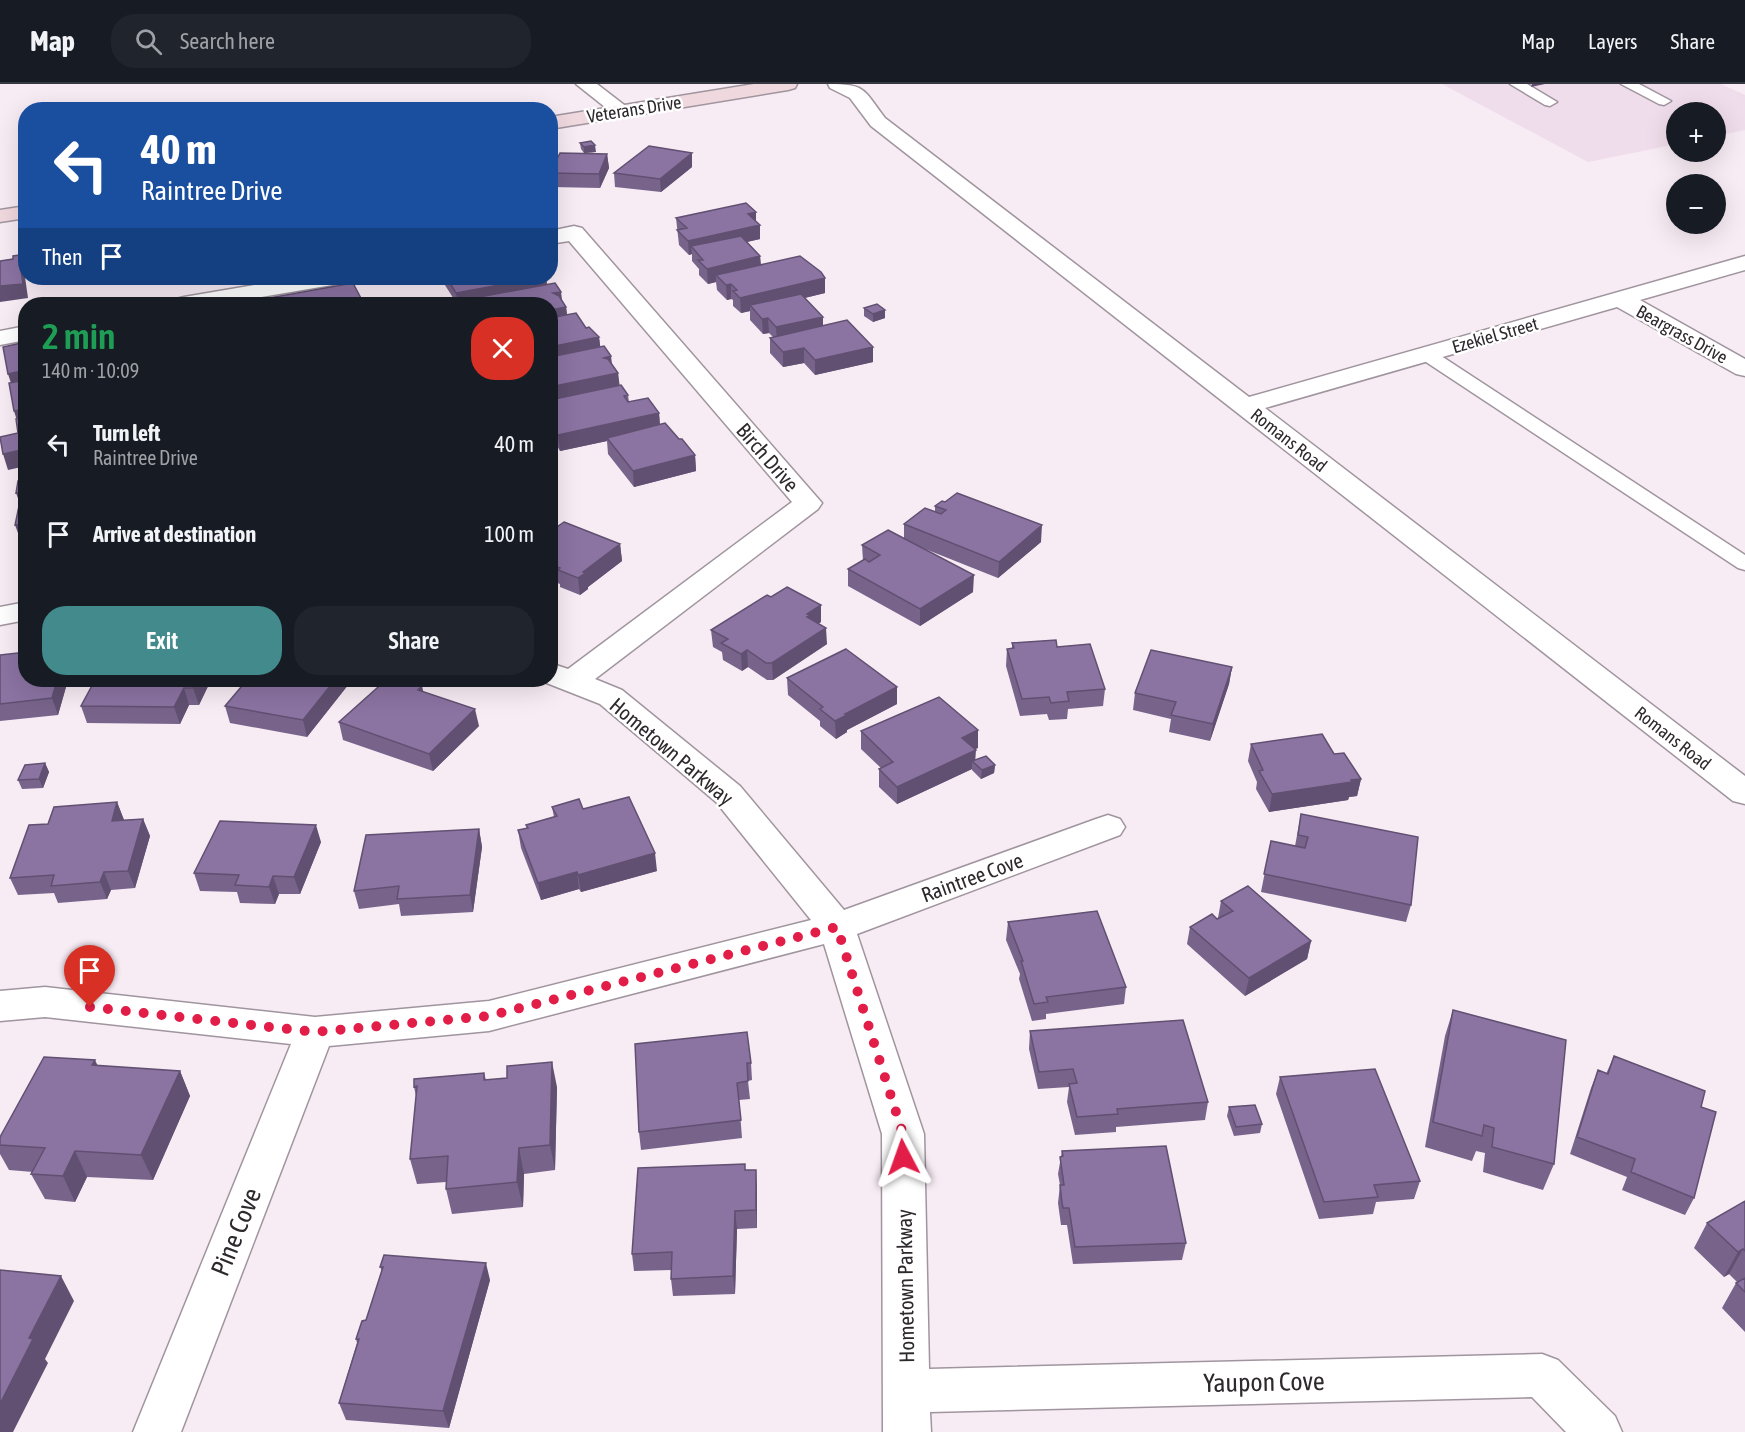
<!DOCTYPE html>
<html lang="en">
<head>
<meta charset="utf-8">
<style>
	body { margin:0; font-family:"Asap Condensed",sans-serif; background:#20242c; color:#f1f3f6; height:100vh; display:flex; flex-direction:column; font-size:22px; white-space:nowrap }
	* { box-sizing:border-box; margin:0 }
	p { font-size:20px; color:#9ea1a6 }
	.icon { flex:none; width:33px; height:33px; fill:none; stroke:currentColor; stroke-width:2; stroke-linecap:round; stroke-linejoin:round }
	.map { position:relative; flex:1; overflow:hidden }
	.drawer { position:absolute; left:18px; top:213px; width:540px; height:390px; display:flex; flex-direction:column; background:#171b24; border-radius:24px; box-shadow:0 6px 24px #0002 }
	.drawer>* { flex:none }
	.banner { position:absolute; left:18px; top:18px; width:540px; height:183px; border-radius:24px; box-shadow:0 6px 24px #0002; background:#1a4fa0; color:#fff; overflow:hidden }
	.tools { position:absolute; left:1666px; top:18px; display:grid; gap:12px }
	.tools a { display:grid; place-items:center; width:60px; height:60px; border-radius:50%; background:#171b24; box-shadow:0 6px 24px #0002; font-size:30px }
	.pin { position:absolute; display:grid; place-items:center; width:51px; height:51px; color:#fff; margin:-62px -26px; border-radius:50% 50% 50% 0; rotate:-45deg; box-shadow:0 0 6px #0007 }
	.pin .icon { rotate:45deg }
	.me { position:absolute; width:66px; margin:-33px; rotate:356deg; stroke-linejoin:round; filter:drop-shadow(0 0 4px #0008) }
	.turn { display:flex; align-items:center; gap:21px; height:126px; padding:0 24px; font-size:27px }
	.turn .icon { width:78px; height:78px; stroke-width:2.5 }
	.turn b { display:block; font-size:42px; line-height:51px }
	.then { display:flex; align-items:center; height:57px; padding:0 24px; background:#0003; gap:12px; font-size:22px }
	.round { display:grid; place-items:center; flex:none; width:63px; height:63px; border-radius:24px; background:#20242c }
	.overview { display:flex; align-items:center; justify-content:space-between; height:102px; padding:0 24px }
	h1 { font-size:36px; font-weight:600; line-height:45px; color:#1e9e55 }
	.primary-button { display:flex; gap:12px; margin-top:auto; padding:12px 24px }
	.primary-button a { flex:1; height:69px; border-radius:24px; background:#428a8b; color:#fff; font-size:24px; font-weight:600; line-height:69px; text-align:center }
	.primary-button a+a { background:#20242c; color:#f1f3f6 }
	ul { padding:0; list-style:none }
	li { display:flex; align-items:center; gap:18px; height:90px; padding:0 24px }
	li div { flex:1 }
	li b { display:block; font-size:22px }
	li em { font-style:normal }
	header { display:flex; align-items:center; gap:36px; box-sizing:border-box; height:84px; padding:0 30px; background:#171b24; border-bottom:2px solid #363941 }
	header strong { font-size:28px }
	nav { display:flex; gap:33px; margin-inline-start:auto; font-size:21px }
	.search { width:420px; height:54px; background:#20242c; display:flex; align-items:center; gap:15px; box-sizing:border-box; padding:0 21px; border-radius:24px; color:#9ea1a6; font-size:22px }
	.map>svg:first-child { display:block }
	.built { fill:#f0ddeb }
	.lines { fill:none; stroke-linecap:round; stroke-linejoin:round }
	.lane-casing { stroke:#a0959e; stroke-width:3 }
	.street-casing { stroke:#a0959e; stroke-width:3 }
	.secondary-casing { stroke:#a0959e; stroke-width:3 }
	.lane { fill:#fff; fill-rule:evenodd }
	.street { fill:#fff; fill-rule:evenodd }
	.secondary { fill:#f0d8df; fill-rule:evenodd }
	.wall { fill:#78638b }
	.shaded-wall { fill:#615071 }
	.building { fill:#8b73a2; stroke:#615071; stroke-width:1.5 }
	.route { stroke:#e11d48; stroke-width:10; stroke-dasharray:0 18 }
	.labels { text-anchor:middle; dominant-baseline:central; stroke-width:5; stroke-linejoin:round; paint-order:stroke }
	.far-street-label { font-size:18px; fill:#2d292c; stroke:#fff }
	.street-label { font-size:21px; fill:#2d292c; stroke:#fff }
	.near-street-label { font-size:26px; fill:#2d292c; stroke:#fff }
</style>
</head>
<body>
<header>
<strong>Map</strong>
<div class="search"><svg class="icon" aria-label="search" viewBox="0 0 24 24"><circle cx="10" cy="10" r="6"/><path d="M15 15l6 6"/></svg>Search here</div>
<nav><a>Map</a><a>Layers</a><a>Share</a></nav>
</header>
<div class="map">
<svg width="1745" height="1348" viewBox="0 0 1745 1348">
	<rect width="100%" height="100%" fill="#f7ebf4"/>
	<path class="built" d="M1442,0H1721L1745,11V46L1716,52V28H1677V60L1588,78Z"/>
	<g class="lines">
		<defs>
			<path id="lane" d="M1510,0H1527L1557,18L1550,22L1545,21Z
				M1621,0H1639L1671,17L1664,21L1659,20Z
				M1426,265L1432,266L1745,471V486L1738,484L1420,274L1417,270L1420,266Z"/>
			<path id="street" d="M576,0H597L632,27L629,31H615Z
				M828,0C866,0 863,5 885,34L1249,313L1745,172V186L1640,216L1745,275V292L1736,290L1617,223L1265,324L1745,692V720L1733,717L871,42L850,14L830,4Z
				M574,142L582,144L822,419L818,425L595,595L622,606L740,702L844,826L1096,735L1108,731L1120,735L1125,743L1120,751L857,850L924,1050L929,1285L1542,1270L1558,1276L1615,1332L1622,1348H1566L1532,1313L930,1328L931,1348H883L882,1050L824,860L489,947L329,962L181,1348H133L291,960L45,933L0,937V907L45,903L315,933L489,917L811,836L716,718L600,620L539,596H550V579L568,585L792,418L569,157L550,160V147Z
				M296,194H343L340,199L332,201L221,220H172L176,215L184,213Z
				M26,242V256L0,261V247Z
				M26,518V536L0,541V523Z"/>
			<path id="secondary" d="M754,0H797L795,4L788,6L550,45V33Z
				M26,122V134L0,138V126Z"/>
		</defs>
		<use href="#lane" class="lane-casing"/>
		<use href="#street" class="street-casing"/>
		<use href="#secondary" class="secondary-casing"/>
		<use href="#lane" class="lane"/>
		<use href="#street" class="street"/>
		<use href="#secondary" class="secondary"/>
	</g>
	<path class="wall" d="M580,59L596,68L584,69L581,65Z
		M607,70L609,84L600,104L552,103L550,89Z
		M692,83L661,108L615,103L614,89Z
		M676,134L756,138L760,155L747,158L760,172L761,181L825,209L805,214L823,242L873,278L815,291L804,279L783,283L770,269V254L773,253L769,249L763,250L750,236V227L741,229L733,222V216L731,215L727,216L717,206L716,198L708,200L699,191V185L692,177V170L689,171L679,161Z
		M442,194H546L547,200L566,223L567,231L599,253L600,263L618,289L619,302L628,311L629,318L659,329L660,340L679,355L695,371L696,387L634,403L608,370L607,357L560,367L550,350V220H457L443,198Z
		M864,224L885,226V234L873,238L864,232Z
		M935,422L1041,458L998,494L920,463L973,508L920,542L848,502V485L863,477L862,461L904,454V440L935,427Z
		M550,448L620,460L622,477L588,503V505L580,511L560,503V500L550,496Z
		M821,538L819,539L827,560L773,596H767L748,583L742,587L723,576L722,568L713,563L711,546Z
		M1012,559L1057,563L1105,605L1103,622L1068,625L1067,635L1049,636L1047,630L1020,632L1006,582L1007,565L1012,564Z
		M0,571L68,596L58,631L0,637Z
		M1232,583L1229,600L1210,657L1169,648L1171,635L1133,626L1135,609Z
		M787,594L897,603V620L847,646V648L836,655L820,642V637L788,611Z
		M211,596L199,621H189L180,640L87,639L81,622Z
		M247,596H352L307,653L230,639L225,622Z
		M424,608L479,642L433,687L343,656L339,638Z
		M861,647L978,664L974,665L975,676L995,681L994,689L981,695L972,686V685L897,720L879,703V685L881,684L861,665Z
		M1251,660L1334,670L1361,695L1357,712L1349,713L1348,716L1269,728L1256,705L1257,698L1248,677Z
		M45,679L49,688L43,704L22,705L18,696Z
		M117,718L124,736L143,735L150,752L135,804L111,806L107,815L58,819L54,809L18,811L10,794L48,740Z
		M552,723L583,725L657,787L581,808L579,805L541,816L521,764L518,746L527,744L526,741L554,733Z
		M1301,730L1411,821L1406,838L1261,808L1271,757L1295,762Z
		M479,745L482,763L473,828L401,832L399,820L359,825L354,807Z
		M321,758L300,810H279L275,820L240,819L237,808L200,807L194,789Z
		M1221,817L1311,857L1307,875L1245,912L1187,860L1190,843L1218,834Z
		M1008,838L1126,903L1124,920L1046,930V935L1032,937L1019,895L1020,890L1006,856Z
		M1453,926L1554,1080L1543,1106L1483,1088L1485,1069L1476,1067L1472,1077L1425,1063L1445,952Z
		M1030,947L1208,1018L1205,1036L1116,1043V1048L1075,1051L1067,1018L1069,1003L1038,1005L1029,965Z
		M635,960L751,979L752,996L748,997L750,1015L739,1016L742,1054L641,1066L639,1048Z
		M1614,972L1701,1023L1694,1114L1685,1131L1622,1106L1627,1093L1570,1070L1591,1004L1598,986L1606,990Z
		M98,982L180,987L190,1012L153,1096L87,1093L75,1118L45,1115L31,1090L33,1088L9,1086L0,1070V1053Z
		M484,989L486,996L557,1003L555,1086L524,1090L523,1123L452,1130L446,1105V1098L417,1100L410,1075L416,1012L414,1003Z
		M1280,993L1420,1097L1414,1115L1376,1118L1373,1130L1319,1135L1276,1010Z
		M1229,1023L1262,1040L1260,1049L1234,1052L1227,1032Z
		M1062,1067L1186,1159L1182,1176L1073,1180L1067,1141H1061L1058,1119L1060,1101L1058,1090Z
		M745,1086L757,1103V1144L737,1145L735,1210L673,1212L671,1195V1186L634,1187L632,1170Z
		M1745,1117V1248L1722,1224L1736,1199L1737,1198L1729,1190L1724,1193L1694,1164L1707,1139Z
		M380,1183L490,1196L449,1344L346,1336L339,1319L357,1259L356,1255L366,1236L382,1187Z"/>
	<path class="shaded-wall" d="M1532,0H1545L1531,3Z
		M595,61L596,68L584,69V63Z
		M692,69V83L661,108L660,95Z
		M607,70L609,84L600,104L599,90Z
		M756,128V142L760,141V155L697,169L691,162L692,170L689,171L688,157L748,130Z
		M19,171L24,186L28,214L0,218V202Z
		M760,172L761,187L716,191V198L708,200L707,185Z
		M44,194H113L114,195L82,201L80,195L47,200Z
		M538,194H546L548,207L458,217V220L456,209Z
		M825,194V209L754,226L750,221V227L741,229L740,214Z
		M731,200V215L727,216L726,201Z
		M561,208L563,223L553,209Z
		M566,223L568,238L550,241V226Z
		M885,226V234L873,238V230Z
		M823,233V248L777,258L776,243Z
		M768,234L769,249L763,250L762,235Z
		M599,253L601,268L550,278V263Z
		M873,263V278L815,291V276Z
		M804,264V279L783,283V268Z
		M611,272L613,288L604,274Z
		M26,286V303L13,305L8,290Z
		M618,289L620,304L550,319V303Z
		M26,325V341L19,343L14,327Z
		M659,329L660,345L607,354V357L560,367L558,351Z
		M26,365V382L8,386L3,370Z
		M695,371L696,387L634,403L633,387Z
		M26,407V416L19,417L16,409Z
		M26,439V456L21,457L15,441Z
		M1042,441L1041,458L998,494L999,478Z
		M620,460L622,477L588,503V505L580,511L578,494L583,488Z
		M974,491L973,508L920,542V525Z
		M821,521V538L810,545L807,530Z
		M826,544L827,560L773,596L772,579Z
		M747,566L748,583L742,587L741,570Z
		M1232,583L1229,600L1210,657L1213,640Z
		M57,596H68L58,631L52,614Z
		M198,596H211L199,621L193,604Z
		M335,596H352L307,653L303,636Z
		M422,602L426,619L418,606Z
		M897,603V620L847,646V648L836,655L835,637L845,630Z
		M184,604L189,621L180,640L174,623Z
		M475,625L479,642L433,687L429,670Z
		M978,646V664L961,671L962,654Z
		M976,666L975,680L972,677V685L897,720V703Z
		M45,679L49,688L43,704L39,695Z
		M995,681L994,689L981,695L982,686Z
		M1361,695L1357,712L1349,713L1348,716L1269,728L1272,710Z
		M117,718L124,736L118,755L112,737Z
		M143,735L150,752L135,804L128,787Z
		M316,741L321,758L300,810L294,793Z
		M479,745L482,763L473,828L470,811Z
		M655,769L657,787L581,808L578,791Z
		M104,788L111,806L107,815L100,798Z
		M577,788L579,805L541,816L538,799Z
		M273,792L279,810L275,820L269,803Z
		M1311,857L1307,875L1245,912L1249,894Z
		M95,976L107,1001L92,981Z
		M552,978L557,1003L555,1086L550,1061Z
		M180,987L190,1012L153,1096L141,1071Z
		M519,1064L524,1090L523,1123L517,1098Z
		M75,1067L87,1093L75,1118L63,1092Z
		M756,1086L757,1103V1144L756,1126Z
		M735,1127L737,1145L735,1210L733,1192Z
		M1743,1165L1729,1190L1724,1193L1738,1168Z
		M486,1179L490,1196L449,1344L443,1327Z
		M61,1192L74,1217L45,1275L48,1279L13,1348H0V1320L29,1254Z"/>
	<path class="building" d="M591,57L595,61L584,63L580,59Z
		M649,62L692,69L660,95L614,89Z
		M560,69L607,70L599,90L550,89Z
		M746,119L756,128L748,130L760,141L688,157L677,146L687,144L676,134Z
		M741,152L760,172L707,185L698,176H703L691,162Z
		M19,171L23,200L0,202V177L13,175V172Z
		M800,172L821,188L825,194L740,214L733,207L737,206L731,200L726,201L716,191Z
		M447,194H538L456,209Z
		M353,199L364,220H269H271L269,214Z
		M555,199L561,208L553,209L559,212L566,223L550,226V220H460L458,217Z
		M801,210L823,233L776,243L768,234L762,235L750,221Z
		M403,218L404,220H391Z
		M877,220L885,226L873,230L864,224Z
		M576,229L586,244L589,243L599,253L550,263V234Z
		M847,236L873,263L815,276L804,264L783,268L770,254Z
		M26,258V286L8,290L3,263Z
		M604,262L611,272L604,274L608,275L618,289L550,303V273Z
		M26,296V325L14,327L9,299Z
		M621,301L628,311L624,312L628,318L648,314L659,329L558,351L550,338V316Z
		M26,334V365L3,370L0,353L18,349L16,335Z
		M665,339L679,355H682L695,371L633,387L607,354Z
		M26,396V403H23L22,408L16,409L18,397Z
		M23,403H26V439L15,441Z
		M957,409L1042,441L999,478L904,440L925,424L941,430L946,426L935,422L942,417L945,418Z
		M564,438L620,460L583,488L586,489L578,494L558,486L560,484L550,480V448Z
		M888,446L974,491L920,525L848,485L865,475L869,478L880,471L862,461Z
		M787,503L821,521L807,530L810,532L807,533L826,544L772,579H766L747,566L741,570L721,559L728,555L711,546L767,511L771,513Z
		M1056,556L1057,563L1090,560L1105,605L1067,608L1069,617L1051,619L1049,613L1022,615L1007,565L1014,564L1012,559Z
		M846,565L897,603L845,630L847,631L835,637L820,625L823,623L787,594Z
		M1151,566L1232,583L1213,640L1171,631L1176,618L1135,609Z
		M26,568V596H57L52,614L0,620V571Z
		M95,596H198L193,604H184L174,623L81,622Z
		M247,596H335L303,636L225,622Z
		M386,596H404L422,602L418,606L475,625L429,670L339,638Z
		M939,613L978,646L962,654L976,666L897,703L879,685L893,678L861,647Z
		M1322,650L1334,670L1344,669L1361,695L1351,696L1352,698L1272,710L1259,687L1263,686L1251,660Z
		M986,672L995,681L982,686L972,677Z
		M45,679L39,695L18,696L25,681Z
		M629,713L655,769L578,791L577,788L538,799L518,746L528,744L526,741L557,732L552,723L579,715L583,725Z
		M117,718L112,737L143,735L128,787L104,788L100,798L51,802L54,791L10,794L29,741L48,740L54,723Z
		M1301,730L1418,753L1411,821L1264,790L1271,757L1305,764L1308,753L1298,751Z
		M220,737L316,741L294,793L273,792L269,803L235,801L239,791L194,789Z
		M479,745L470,811L397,815L399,802L354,807L366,751Z
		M1248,802L1311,857L1249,894L1190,843L1212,830L1217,835L1233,827L1221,817Z
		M1097,827L1126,903L1046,913L1048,918L1034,920L1021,877H1023L1008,838Z
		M1453,926L1566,956L1554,1080L1492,1063L1494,1044L1484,1041L1482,1052L1433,1038Z
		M1183,936L1208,1018L1117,1025L1118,1030L1077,1033L1069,1000L1077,999L1073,985L1039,988L1030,947Z
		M747,948L751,979H747L748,997L737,999L741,1036L639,1048L635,960Z
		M1614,972L1705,1007L1701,1023L1716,1028L1694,1114L1631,1088L1635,1075L1577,1053L1598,986L1608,990Z
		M44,973L95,976L92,981L180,987L141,1071L75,1067L63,1092L31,1090L45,1064L0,1061V1053Z
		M552,978L550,1061L519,1064L517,1098L446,1105L448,1072L410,1075L417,1002L414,1003V995L484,989V996L507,994V982Z
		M1375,985L1420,1097L1374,1101L1378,1113L1324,1118L1280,993Z
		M1255,1021L1262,1040L1236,1043L1229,1023Z
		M1166,1062L1186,1159L1075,1163L1069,1124H1063L1062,1119L1060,1101H1064L1060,1073L1063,1072L1062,1067Z
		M745,1080V1086H756V1126L735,1127L733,1192L671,1195L672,1168L632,1170L638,1084Z
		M1745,1117V1167L1743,1165L1738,1168L1707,1139Z
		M384,1171L486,1179L443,1327L339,1319L359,1255H356L362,1237L366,1236L383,1183H380Z
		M0,1186L61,1192L29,1254L33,1255L0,1320Z
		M1745,1194V1208L1736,1199Z"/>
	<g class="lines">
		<path class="route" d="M90,923L315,948L489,932L837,843L903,1050V1073"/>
	</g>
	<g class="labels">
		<g class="far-street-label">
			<text transform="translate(634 25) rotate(-9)">Veterans Drive</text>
			<text transform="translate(1682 250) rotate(29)">Beargrass Drive</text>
			<text transform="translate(1495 251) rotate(-16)">Ezekiel Street</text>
			<text transform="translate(1289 356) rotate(38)">Romans Road</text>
			<text transform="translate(1673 654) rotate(38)">Romans Road</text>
		</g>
		<g class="street-label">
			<text transform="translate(768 373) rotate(49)">Birch Drive</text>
			<text transform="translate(672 667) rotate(40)">Hometown Parkway</text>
			<text transform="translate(972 793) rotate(-20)">Raintree Cove</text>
			<text transform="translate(905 1202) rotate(-91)">Hometown Parkway</text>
		</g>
		<g class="near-street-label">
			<text transform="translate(236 1148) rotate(-68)">Pine Cove</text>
			<text transform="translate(1264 1298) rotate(-1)">Yaupon Cove</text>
		</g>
	</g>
</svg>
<div class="tools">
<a>+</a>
<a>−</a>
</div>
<div class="pin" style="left:90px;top:923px;background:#d93025"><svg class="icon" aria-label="arrive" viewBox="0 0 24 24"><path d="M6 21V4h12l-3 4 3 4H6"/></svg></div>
<svg class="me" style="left:903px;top:1073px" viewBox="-20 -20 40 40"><path d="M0-17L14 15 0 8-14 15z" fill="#e11d48" stroke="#fff" stroke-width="4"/></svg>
<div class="banner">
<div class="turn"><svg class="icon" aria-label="left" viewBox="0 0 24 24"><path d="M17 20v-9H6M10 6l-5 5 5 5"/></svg><div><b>40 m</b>Raintree Drive</div></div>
<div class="then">Then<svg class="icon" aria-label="arrive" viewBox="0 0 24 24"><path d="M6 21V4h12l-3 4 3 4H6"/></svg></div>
</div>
<section class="drawer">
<div class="overview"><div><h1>2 min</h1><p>140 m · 10:09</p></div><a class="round" style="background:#d93025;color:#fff"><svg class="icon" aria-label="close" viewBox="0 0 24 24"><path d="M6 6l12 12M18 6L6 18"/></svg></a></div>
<ul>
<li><svg class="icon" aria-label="left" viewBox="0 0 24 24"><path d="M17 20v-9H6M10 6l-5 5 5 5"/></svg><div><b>Turn left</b><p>Raintree Drive</p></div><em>40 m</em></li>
<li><svg class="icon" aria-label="arrive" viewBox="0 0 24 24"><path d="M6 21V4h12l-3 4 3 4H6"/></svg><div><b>Arrive at destination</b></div><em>100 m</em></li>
</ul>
<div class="primary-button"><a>Exit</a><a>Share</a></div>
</section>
</div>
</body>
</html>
